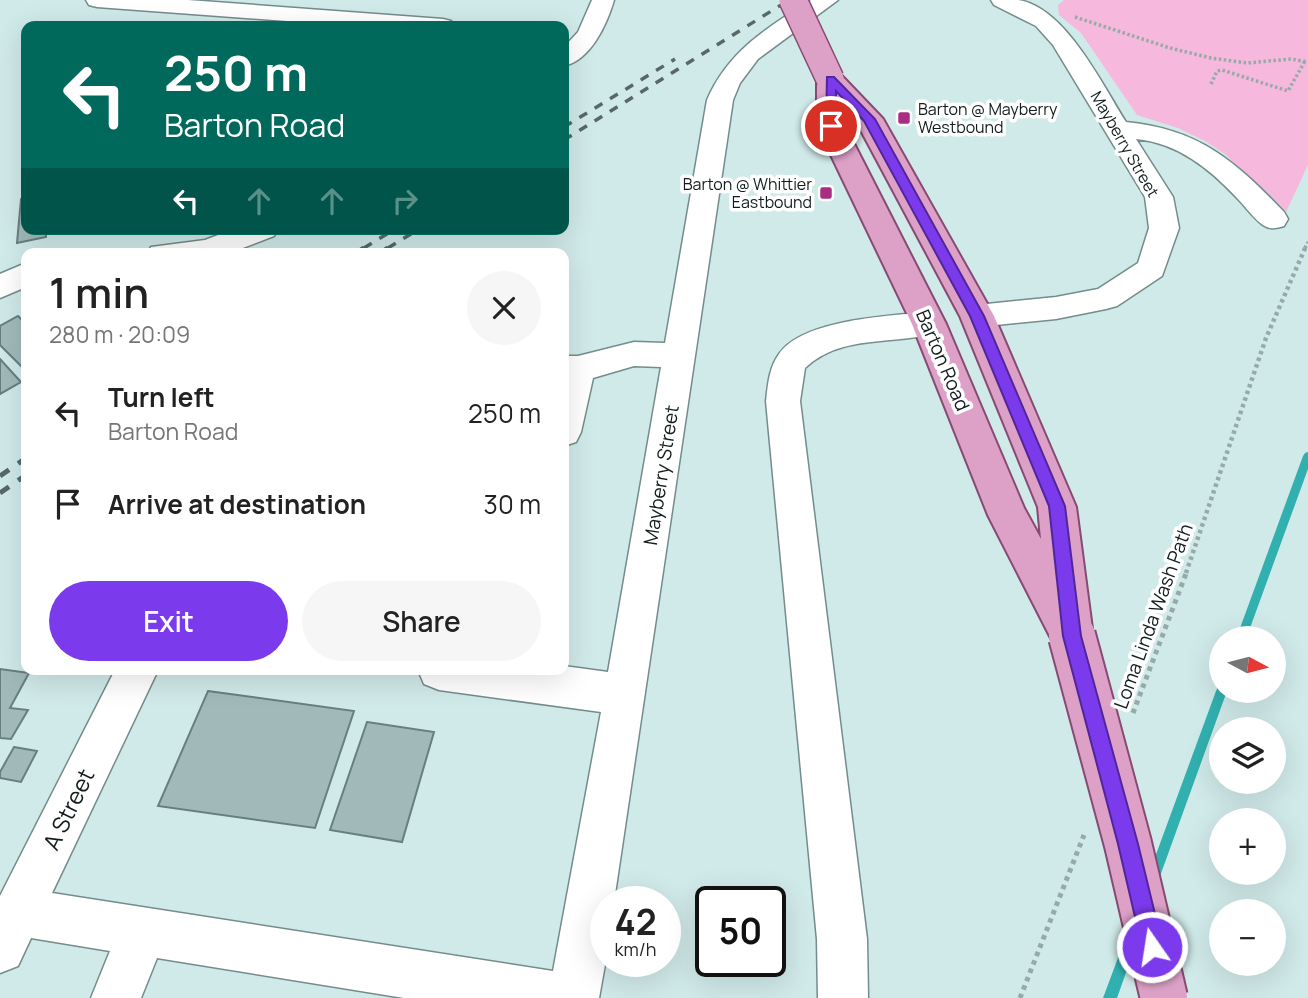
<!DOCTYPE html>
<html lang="en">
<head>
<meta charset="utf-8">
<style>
	body { margin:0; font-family:Manrope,sans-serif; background:#f6f6f6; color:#222; height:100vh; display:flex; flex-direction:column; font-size:26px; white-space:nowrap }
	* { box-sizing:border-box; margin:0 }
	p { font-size:23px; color:#767676 }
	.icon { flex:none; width:38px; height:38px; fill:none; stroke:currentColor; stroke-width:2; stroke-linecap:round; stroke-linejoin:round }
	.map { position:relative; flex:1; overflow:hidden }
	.side { position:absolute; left:21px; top:248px; width:548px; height:427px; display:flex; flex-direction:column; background:#fff; border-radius:14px; box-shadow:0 7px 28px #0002 }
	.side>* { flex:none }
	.guide { position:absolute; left:21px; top:21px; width:548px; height:214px; border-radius:14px; box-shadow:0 7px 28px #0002; background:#00695c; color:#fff; overflow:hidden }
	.needle { width:46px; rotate:97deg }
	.tools { position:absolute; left:1209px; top:626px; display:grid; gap:14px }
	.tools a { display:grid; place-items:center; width:77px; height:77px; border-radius:50%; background:#fff; box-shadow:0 7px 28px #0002; font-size:35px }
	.speed { position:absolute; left:590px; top:886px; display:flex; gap:14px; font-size:35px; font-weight:700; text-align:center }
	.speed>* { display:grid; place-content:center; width:91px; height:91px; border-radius:50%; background:#fff; box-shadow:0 7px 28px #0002; line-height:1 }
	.speed small { font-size:18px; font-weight:400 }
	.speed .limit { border:4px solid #111; border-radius:10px; background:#fff; color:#111 }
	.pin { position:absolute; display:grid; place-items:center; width:60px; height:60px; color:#fff; margin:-30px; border:4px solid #fff; border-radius:50%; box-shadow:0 2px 7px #0007 }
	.me { position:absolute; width:77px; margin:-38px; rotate:347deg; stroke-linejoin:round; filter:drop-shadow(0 0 5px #0008) }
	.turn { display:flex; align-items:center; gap:24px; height:147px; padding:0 28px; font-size:32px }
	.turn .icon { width:91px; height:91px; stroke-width:2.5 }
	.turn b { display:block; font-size:49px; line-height:60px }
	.lanes { display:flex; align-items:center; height:66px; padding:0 28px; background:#0003; justify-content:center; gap:35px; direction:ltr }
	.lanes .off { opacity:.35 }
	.round { display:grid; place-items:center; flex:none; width:74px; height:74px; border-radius:37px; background:#f6f6f6 }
	.summary { display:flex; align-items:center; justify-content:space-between; height:119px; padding:0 28px }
	h1 { font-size:42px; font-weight:600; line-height:52px }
	.cta { display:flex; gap:14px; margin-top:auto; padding:14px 28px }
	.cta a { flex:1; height:80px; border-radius:42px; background:#7c3aed; color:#fff; font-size:28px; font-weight:600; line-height:80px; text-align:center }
	.cta a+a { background:#f6f6f6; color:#222 }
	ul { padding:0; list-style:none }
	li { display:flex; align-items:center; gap:21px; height:91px; padding:0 28px }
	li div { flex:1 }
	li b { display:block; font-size:26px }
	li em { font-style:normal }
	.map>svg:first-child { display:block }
	.green { fill:#f6b8dc }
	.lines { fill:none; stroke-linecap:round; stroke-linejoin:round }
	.stream { fill:#31b0af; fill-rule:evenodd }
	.building { fill:#a1bab9; stroke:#687f7f; stroke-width:2 }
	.minor-casing { stroke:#748c8b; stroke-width:3 }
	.major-casing { stroke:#874a72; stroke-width:4 }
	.path-far2 { stroke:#95aaa9; stroke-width:3.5; stroke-dasharray:2.5 2.5; stroke-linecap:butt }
	.path-far1 { stroke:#95aaa9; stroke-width:4.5; stroke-dasharray:3.5 3.5; stroke-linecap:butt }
	.path { stroke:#95aaa9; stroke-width:5; stroke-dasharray:4.5 4.5; stroke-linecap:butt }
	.minor { fill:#fff; fill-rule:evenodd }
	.major { fill:#dda1c7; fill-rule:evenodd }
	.rail-far1 { stroke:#586867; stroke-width:3.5; stroke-dasharray:9 9; stroke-linecap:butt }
	.rail { stroke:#586867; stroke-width:5; stroke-dasharray:11 11; stroke-linecap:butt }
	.major-bridge-far1-casing { stroke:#874a72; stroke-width:30; stroke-linecap:butt }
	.major-bridge-casing { stroke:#874a72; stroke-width:50; stroke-linecap:butt }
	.major-bridge-far1 { stroke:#dda1c7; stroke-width:27 }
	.major-bridge { stroke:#dda1c7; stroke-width:46 }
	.route { fill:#7c3aed; stroke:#51269a; stroke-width:2 }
	.poi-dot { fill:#a92e82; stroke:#fff; stroke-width:2.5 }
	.labels { text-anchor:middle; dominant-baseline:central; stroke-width:7; stroke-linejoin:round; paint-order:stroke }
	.far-poi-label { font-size:16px; fill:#121c1c; stroke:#fff; text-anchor:start }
	.far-street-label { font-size:16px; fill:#121c1c; stroke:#fff }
	.street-label { font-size:19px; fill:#121c1c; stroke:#fff }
	.near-street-label { font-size:23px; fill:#121c1c; stroke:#fff }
</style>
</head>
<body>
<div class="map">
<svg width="1308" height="998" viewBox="0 0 1308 998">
	<rect width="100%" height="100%" fill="#d0eae9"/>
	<path class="green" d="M1064,0H1308V165L1286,212L1225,154L1205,141L1178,128L1137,115L1081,33L1059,15L1058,5Z"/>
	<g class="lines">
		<path class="stream" d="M1308,452V469L1246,639H1236L1303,456L1305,453Z
			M1222,686V691H1227L1159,879L1157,883L1153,885L1149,883L1147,879L1216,691L1218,687Z
			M1133,930L1138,931L1139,936L1117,998H1103L1128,931Z"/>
	</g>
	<path class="building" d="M26,198V229H46V237L17,243L21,199Z
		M18,316L26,324V371L0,345V326Z
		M0,359L21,382L0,394Z
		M0,669L29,673L10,708L28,710L11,739L0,738Z
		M208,691L354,711L315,828L158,806Z
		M367,722L434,732L402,842L330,830Z
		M14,747L37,751L21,782L0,778V772Z"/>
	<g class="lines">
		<defs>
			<path id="minor" d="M86,0H188L443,19L451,21L455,26H354L97,7L89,5Z
				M592,0H614C607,24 591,60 564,66V47L578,32Z
				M811,0H838L758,59L740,83L733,100L614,901H606V959L599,998H404L157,958L141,998H91L110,951L31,938L18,966L0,973V896L115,670H158L52,893L553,971L601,712L439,690L424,684L418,670H564V666L608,672L661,367L634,366L593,378L581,432L576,442L564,446V356H578L634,342L665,343L707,100C728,51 768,27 811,0Z
				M991,0C999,0 1009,0 1018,0C1065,7 1102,84 1126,122C1199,129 1235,161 1284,212L1288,219L1284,226C1277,228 1270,230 1263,225C1254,219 1245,206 1237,198C1210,169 1178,143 1136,139L1173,197L1179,228L1162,276L1117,306L1106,309L1056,319L977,327L966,324L961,316L966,308L977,305L1056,297L1098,289L1138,263L1149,228L1145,197L1053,45L1036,26L994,5Z
				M234,229H278L274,236L227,254H147L151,247L205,240Z
				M26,263V287L0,298V274Z
				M929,312L940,316L945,324L940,332C895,346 842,333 805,368L800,401L867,939L868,998H818L817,939L766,401C768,384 769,368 779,354C803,319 890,316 929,312Z"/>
			<path id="major" d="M830,71L839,73L883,119L994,316L1076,507L1093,636L1087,650L1072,656L1057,650L988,515L912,324L817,126V79L821,73ZM844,109L857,123L960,316L1038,507L1041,539L1024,508L946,324L845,126Z"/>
		</defs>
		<use href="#minor" class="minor-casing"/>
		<use href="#major" class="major-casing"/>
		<path class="path-far2" d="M1075,17L1170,48L1211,58L1247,63L1291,59L1308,62
			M1211,84L1217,71L1222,70L1288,91L1305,61
			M1305,248L1308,242"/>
		<path class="path-far1" d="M1186,573L1266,338L1306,246"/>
		<path class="path" d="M1133,713L1187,571
			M1020,998L1084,835"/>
		<use href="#minor" class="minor"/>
		<use href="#major" class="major"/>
		<path class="rail-far1" d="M564,127L675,59
			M564,140L789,0
			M364,248L395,229
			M388,248L419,229"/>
		<path class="rail" d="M355,254L367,246
			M379,254L391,246
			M0,476L26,458
			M0,493L26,475"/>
		<defs>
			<path id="major-bridge-far1" d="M793,0L830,79"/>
			<path id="major-bridge" d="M1072,636L1128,844L1164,998"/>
		</defs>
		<use href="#major-bridge-far1" class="major-bridge-far1-casing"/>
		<use href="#major-bridge" class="major-bridge-casing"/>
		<use href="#major-bridge-far1" class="major-bridge-far1"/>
		<use href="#major-bridge" class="major-bridge"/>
	</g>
	<path class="route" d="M827,77H834L875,119L984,316L1065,506L1081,636L1138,844L1163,947L1160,954L1152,957L1145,954L1142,947L1118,844L1063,636L1049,506L970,316L864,121L836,91L837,126L831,130L826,126Z"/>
	<g class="poi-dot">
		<rect x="897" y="111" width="14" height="14" rx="3.5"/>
		<rect x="819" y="186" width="14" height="14" rx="3.5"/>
	</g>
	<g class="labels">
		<g class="far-poi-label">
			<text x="918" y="109">Barton @ Mayberry<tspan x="918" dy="18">Westbound</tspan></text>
			<text x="812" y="184" text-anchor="end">Barton @ Whittier<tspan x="812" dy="18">Eastbound</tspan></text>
		</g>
		<g class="far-street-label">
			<text transform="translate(1125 144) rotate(60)">Mayberry Street</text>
		</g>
		<g class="street-label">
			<text transform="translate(943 360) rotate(67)">Barton Road</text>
			<text transform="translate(661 475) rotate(-81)">Mayberry Street</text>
			<text transform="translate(1153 616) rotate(-70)">Loma Linda Wash Path</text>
		</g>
		<g class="near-street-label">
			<text transform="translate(68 809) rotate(-64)">A Street</text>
		</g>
	</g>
</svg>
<div class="tools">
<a><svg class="needle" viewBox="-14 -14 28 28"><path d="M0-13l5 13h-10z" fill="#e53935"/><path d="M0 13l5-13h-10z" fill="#767676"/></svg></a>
<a><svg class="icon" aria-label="layers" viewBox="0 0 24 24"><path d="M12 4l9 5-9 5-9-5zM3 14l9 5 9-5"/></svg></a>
<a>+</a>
<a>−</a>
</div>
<div class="speed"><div>42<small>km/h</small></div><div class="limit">50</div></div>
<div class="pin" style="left:831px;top:126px;background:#d93025"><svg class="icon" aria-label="arrive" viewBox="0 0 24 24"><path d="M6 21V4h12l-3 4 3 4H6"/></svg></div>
<svg class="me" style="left:1152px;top:947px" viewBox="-20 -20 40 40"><circle r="17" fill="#7c3aed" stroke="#fff" stroke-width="3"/><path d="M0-11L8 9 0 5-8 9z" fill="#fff"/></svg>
<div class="guide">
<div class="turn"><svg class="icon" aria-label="left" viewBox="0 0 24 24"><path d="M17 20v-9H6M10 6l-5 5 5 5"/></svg><div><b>250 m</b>Barton Road</div></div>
<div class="lanes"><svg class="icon" aria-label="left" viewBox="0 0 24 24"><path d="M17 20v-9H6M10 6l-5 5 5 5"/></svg><svg class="icon off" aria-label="ahead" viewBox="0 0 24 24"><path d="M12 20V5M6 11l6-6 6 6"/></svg><svg class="icon off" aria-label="ahead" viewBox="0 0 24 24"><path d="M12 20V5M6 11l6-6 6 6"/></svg><svg class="icon off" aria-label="right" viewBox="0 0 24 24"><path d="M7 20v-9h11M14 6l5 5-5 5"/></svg></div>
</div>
<section class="side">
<div class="summary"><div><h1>1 min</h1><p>280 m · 20:09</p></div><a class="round"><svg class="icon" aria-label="close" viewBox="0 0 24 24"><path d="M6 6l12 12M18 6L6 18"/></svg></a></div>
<ul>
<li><svg class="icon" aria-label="left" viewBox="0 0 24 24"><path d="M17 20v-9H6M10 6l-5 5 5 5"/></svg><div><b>Turn left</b><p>Barton Road</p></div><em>250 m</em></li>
<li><svg class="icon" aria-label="arrive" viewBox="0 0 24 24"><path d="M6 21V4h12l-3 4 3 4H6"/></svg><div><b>Arrive at destination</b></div><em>30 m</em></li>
</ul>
<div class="cta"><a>Exit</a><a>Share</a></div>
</section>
</div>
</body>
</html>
